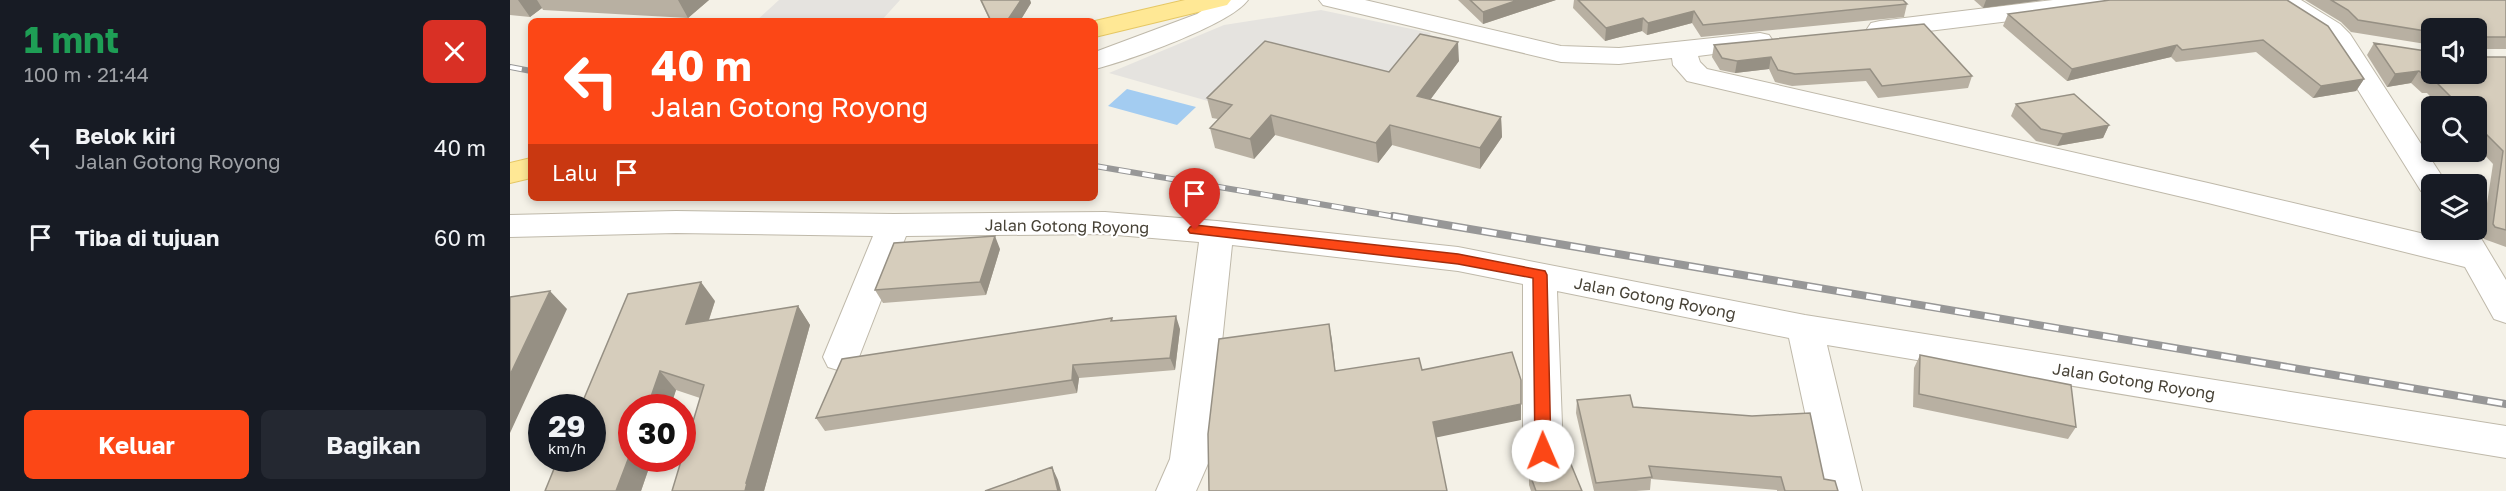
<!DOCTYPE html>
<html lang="id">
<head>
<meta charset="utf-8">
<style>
	body { margin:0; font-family:"Golos Text",sans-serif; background:#242831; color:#f1f3f6; height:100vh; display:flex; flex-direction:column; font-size:22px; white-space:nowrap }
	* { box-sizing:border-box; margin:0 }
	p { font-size:20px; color:#9ea1a6 }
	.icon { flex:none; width:33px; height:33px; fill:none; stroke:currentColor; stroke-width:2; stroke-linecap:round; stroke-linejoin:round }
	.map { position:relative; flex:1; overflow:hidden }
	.sheet { display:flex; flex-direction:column; background:#171b24; width:510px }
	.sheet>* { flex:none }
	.guide { position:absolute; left:18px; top:18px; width:570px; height:183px; border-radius:9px; box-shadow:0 3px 9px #0003; background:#fc4716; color:#fff; overflow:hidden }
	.buttons { position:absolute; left:1911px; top:18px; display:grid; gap:12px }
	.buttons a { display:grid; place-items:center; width:66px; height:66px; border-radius:9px; background:#171b24; box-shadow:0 3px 9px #0003; font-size:30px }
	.speed { position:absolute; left:18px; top:394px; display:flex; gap:12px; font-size:30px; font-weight:700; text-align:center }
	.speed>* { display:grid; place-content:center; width:78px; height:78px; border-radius:50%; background:#171b24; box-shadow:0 3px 9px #0003; line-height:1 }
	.speed small { font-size:15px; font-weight:400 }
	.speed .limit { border:9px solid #d22; background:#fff; color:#111 }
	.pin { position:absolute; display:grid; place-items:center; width:51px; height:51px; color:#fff; margin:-62px -26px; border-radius:50% 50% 50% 0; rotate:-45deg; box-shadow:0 0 6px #0007 }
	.pin .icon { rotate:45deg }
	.me { position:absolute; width:66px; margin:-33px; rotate:359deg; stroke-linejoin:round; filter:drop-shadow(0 0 4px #0008) }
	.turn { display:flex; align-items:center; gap:21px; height:126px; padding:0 24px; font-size:27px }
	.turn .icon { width:78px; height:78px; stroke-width:2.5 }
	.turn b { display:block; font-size:42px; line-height:51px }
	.then { display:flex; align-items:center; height:57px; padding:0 24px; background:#0003; gap:12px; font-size:22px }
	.round { display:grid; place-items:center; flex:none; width:63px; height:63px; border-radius:9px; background:#242831 }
	.summary { display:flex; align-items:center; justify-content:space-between; height:102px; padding:0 24px }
	h1 { font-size:36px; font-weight:700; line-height:45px; color:#1e9e55 }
	.primary-button { display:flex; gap:12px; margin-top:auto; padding:12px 24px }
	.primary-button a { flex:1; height:69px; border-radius:9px; background:#fc4716; color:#fff; font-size:24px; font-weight:700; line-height:69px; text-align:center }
	.primary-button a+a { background:#242831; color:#f1f3f6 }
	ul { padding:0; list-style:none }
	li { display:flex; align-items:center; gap:18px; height:90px; padding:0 24px }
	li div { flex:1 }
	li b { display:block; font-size:22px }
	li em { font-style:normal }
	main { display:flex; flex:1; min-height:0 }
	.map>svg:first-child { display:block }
	.parking { fill:#e5e3df }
	.water { fill:#a3ccf1 }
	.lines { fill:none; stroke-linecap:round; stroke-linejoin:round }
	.minor-casing { stroke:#bfb9aa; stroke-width:2 }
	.major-casing { stroke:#e5c764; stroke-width:2 }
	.minor { fill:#fff; fill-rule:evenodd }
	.major { fill:#ffe895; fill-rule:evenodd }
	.rail-far1-casing { stroke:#979797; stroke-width:6 }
	.rail-casing { stroke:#979797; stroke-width:8 }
	.rail-far1 { stroke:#fff; stroke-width:4; stroke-dasharray:12; stroke-linecap:butt }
	.rail { stroke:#fff; stroke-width:5; stroke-dasharray:15; stroke-linecap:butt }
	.wall { fill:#b8b0a2 }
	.shaded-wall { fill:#969084 }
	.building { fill:#d6cdbc; stroke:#969084; stroke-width:1.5 }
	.route { fill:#fc4716; stroke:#a42e0e; stroke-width:1.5 }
	.labels { text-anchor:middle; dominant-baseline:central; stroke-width:4.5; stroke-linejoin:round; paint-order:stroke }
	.street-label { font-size:16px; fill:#474236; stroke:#fff }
</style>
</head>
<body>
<main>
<section class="sheet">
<div class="summary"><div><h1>1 mnt</h1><p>100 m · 21:44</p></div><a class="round" style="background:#d93025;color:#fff"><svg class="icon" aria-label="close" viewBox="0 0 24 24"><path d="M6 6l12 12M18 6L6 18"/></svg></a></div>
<ul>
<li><svg class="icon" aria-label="left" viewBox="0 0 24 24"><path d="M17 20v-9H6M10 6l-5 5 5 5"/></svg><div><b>Belok kiri</b><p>Jalan Gotong Royong</p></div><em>40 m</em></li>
<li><svg class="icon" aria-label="arrive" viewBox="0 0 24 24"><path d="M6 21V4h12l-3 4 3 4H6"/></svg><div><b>Tiba di tujuan</b></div><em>60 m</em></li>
</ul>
<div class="primary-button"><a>Keluar</a><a>Bagikan</a></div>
</section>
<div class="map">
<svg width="1996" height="491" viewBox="0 0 1996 491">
	<rect width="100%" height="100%" fill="#f4f1e7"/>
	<path class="parking" d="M269,0H390L371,21H246Z
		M811,10L921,33L879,86L705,103L599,73L714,25Z"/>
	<path class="water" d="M617,89L686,107L667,125L598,106Z"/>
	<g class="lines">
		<defs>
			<path id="minor" d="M708,0H738C720,25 617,61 585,69V52L687,14Z
				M809,0H855L1051,46L1109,48L1250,33L1259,35L1263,41L1259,47L1188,56L1190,62L1197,69L1698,183L1940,240L1934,230H1966L1996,280V323L1984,319L1955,267L1698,203L1177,81L1163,65L1162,58L1109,64L1051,62L813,5Z
				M1543,0H1619L1615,5L1606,8L1370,37L1361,35L1357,29L1361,23L1370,21Z
				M1760,0H1791L1830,24L1840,34L1937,184H1922V194L1911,191L1820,45L1812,36L1764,5Z
				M166,211L384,214L595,212L707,221L948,247L1295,315L1996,426V458L1317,345L1352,491H1312L1279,338L1047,291L1053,451L1047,463L1033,467L1019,463L1013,451V284L948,271L722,245L700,459L686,491H646L660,459L689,242L595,234L396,236L349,357L344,367L331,371L318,367L313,357L363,236L166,233L0,237V215Z"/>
			<path id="major" d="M675,0H721L717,5L585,37V21Z
				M21,158V178L0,183V163Z"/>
		</defs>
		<use href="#minor" class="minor-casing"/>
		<use href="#major" class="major-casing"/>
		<use href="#minor" class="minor"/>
		<use href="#major" class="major"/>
		<defs>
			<path id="rail-far1" d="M0,67L21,71
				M585,166L892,218"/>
			<path id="rail" d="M883,216L1996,404"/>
		</defs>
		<use href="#rail-far1" class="rail-far1-casing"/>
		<use href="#rail" class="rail-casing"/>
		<use href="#rail-far1" class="rail-far1"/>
		<use href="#rail" class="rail"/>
	</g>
	<path class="wall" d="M0,0H199L178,18L33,10L32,8L20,17L0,15Z
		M470,0H520L521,3L510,21H480Z
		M948,0H1046L973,24Z
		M1064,0H1393L1397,4L1394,17L1191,37L1182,23L1137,35L1132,31L1095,41L1063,8Z
		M1464,0H1533L1473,8Z
		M1777,0L1854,79L1846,91L1803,98L1746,52L1666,62L1661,57L1557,81L1493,26L1498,14Z
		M1795,0H1996V49H1973V57H1996V247L1974,239L1972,236L1983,164L1966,146V106H1929L1917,93H1912L1901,83L1877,87L1857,55L1864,43L1922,74L1966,28H1922V45L1841,32L1831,22Z
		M1204,45L1462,76L1458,88L1368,98L1356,81L1282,86L1265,82L1259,69L1225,73L1210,70L1202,57Z
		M949,61L920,100L991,117L992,137L970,169L882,145L868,163L765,135L744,159L705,148L700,128L708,119L702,118L697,98Z
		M1506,104L1599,125L1593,138L1547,146L1526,141L1501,116Z
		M490,249L476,295L373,303L365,290Z
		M205,301L199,320L288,306L300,325L254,491H162L190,398L166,390L160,408H122V459H142L131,491H35Z
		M602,318L603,321L670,329L665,370L569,378L567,393L315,431L306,418Z
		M1410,355L1566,427L1558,439L1403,407L1404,368Z
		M1067,400L1123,407L1314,479L1328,491H1267V490L1141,479L1140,490L1126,491H1084L1066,413Z
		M1019,472L1072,491H1021L1019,485Z"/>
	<path class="shaded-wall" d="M8,0H27L32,8L20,17Z
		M168,0H199L178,18Z
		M511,0H520L521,3L510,21H497Z
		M1008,0H1046L973,24V12Z
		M1476,0H1533L1473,8Z
		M1184,11L1182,23L1137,35L1138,23Z
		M1133,18L1132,31L1095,41L1096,28Z
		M948,42L949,61L908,116L907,96Z
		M1667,45L1661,57L1557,81L1562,69Z
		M1261,57L1259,69L1225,73L1227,61Z
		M1909,71L1901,83L1877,87L1885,74Z
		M1854,79L1846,91L1803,98L1811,86Z
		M761,115L765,135L744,159L740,139Z
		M991,117L992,137L970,169V148Z
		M880,125L882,145L868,163L866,143Z
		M1599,125L1593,138L1547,146L1553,134Z
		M485,236L490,249L476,295L470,282Z
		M191,282L205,301L191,343L176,324Z
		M40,291L57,309L0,433V375Z
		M288,306L300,325L254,491H235L236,483Z
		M666,316L670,329L665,370L660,358Z
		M819,324L822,340L827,387L825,371Z
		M563,365L569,378L567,393L562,380Z
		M150,371L166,390L160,408H137Z
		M1011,404V420L924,438L923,422Z
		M122,449V459H142L131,491H106Z
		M542,467L548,480L551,491H548Z"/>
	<path class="building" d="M471,0H511L497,21H481Z
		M960,0H1008L973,12Z
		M1068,0H1393L1397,4L1193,25L1184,11L1138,23L1133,18L1096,28Z
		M1600,0H1777L1818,26L1854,79L1811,86L1753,40L1672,50L1667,45L1562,69L1498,14Z
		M1821,0H1996V37H1973V57H1996V230L1985,227L1983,224L1993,151L1966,124V106H1950L1925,81H1920L1909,71L1885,74L1864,43L1922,52V74H1966V28H1922V32L1848,20L1838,10Z
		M1414,24L1462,76L1372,86L1360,69L1285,74L1268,70L1261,57L1227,61L1212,58L1204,45Z
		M910,34L948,42L907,96L991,117L970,148L880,125L866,143L761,115L740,139L700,128L722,105L697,98L755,41L879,72Z
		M1564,94L1599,125L1553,134L1531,129L1506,104Z
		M485,236L470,282L365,290L384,243Z
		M191,282L176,324L288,306L236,483H237L235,491H162L194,385L150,371L137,408H122V449L106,491H35L48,459H82V408H70L118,294Z
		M40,291L0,375V297Z
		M666,316L660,358L563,365L562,380L306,418L332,359L602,318L601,321Z
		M819,324L825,371L909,358L912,370L1002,352L1011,380V404L923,422L937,491H699L698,434L709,339Z
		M1410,355L1561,385L1566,427L1409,394Z
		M1120,395L1123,407L1242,416L1300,413L1314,479L1325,481L1328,491H1275L1271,477L1139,466L1142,477L1086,483L1067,400Z
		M1060,462L1072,491H1026L1019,472Z
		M542,467L548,491H475Z"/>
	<path class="route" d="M685,225L948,254L1035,271L1037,275L1041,451L1039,455L1033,457L1027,455L1025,451L1023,278L948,264L680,233L678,230L680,227Z"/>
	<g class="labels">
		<g class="street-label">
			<text transform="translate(557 226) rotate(1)">Jalan Gotong Royong</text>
			<text transform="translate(1145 298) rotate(11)">Jalan Gotong Royong</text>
			<text transform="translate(1624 381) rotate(9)">Jalan Gotong Royong</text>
		</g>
	</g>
</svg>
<div class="buttons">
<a><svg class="icon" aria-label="sound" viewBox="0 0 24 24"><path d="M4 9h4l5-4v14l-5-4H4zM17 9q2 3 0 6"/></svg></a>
<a><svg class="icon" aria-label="search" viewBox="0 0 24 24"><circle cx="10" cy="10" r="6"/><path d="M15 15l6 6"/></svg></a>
<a><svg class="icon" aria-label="layers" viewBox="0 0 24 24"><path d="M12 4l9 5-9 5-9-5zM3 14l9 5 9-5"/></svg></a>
</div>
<div class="speed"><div>29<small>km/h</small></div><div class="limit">30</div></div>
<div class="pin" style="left:685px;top:230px;background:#d93025"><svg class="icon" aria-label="arrive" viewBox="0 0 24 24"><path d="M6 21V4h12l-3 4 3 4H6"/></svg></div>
<svg class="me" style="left:1033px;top:451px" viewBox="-20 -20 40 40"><circle r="19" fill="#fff"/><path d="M0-13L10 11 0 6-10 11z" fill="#fc4716"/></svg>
<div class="guide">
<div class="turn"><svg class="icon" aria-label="left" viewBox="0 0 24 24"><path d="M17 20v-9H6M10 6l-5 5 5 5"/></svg><div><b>40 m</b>Jalan Gotong Royong</div></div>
<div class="then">Lalu<svg class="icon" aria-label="arrive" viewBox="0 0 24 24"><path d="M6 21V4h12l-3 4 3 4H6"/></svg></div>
</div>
</div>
</main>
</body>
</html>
